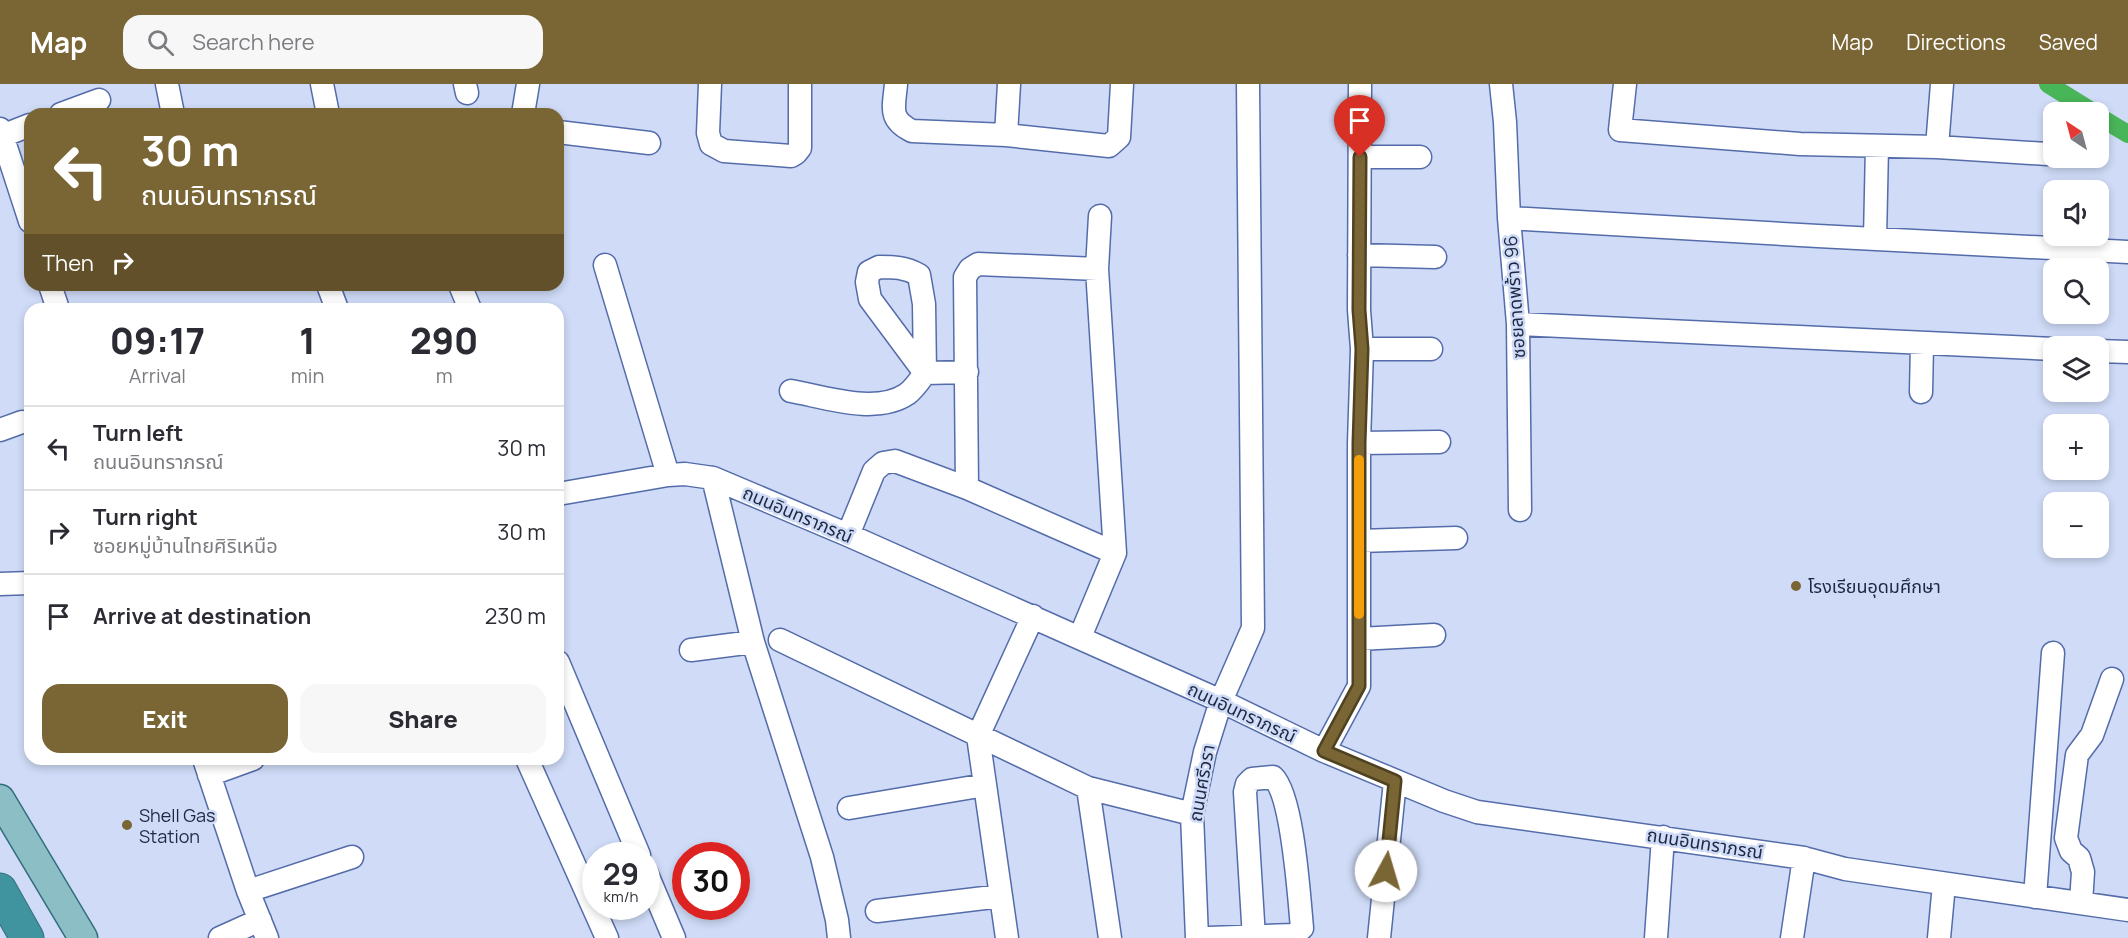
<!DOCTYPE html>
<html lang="en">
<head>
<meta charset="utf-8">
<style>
	body { margin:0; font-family:Manrope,"Noto Sans Thai",sans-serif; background:#f7f7f7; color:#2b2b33; height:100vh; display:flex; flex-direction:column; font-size:22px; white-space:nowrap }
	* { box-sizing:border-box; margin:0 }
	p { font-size:20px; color:#7c7c81 }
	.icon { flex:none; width:33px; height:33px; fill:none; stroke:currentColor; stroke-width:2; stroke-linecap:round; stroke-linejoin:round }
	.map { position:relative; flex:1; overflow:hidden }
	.details { position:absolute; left:24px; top:219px; width:540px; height:462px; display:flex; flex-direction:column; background:#fff; border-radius:18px; box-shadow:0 3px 9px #0003 }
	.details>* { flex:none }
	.banner { position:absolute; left:24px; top:24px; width:540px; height:183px; border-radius:18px; box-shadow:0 3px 9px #0003; background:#7a6534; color:#fff; overflow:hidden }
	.needle { width:39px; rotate:324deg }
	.buttons { position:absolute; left:2043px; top:18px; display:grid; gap:12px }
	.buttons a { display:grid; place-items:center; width:66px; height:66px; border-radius:12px; background:#fff; box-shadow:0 3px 9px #0003; font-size:30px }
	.speed { position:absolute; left:582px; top:758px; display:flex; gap:12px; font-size:30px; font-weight:700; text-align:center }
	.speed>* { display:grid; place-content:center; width:78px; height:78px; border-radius:50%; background:#fff; box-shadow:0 3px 9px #0003; line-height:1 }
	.speed small { font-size:15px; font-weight:400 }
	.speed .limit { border:9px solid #d22; background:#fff; color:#111 }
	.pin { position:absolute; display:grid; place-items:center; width:51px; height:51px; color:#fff; margin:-62px -26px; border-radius:50% 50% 50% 0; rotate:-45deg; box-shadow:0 0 6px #0007 }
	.pin .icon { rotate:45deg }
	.me { position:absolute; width:66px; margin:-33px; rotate:6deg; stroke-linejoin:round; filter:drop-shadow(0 0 4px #0008) }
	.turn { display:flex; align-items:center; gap:21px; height:126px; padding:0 18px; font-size:27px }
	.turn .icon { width:78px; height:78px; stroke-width:2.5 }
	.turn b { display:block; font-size:42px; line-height:51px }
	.then { display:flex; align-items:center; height:57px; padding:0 18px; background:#0003; gap:12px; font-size:22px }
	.eta { display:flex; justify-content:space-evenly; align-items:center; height:102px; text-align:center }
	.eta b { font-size:36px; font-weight:800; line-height:42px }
	.cta { display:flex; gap:12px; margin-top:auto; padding:12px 18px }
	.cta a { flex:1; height:69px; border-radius:18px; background:#7a6534; color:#fff; font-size:24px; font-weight:800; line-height:69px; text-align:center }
	.cta a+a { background:#f7f7f7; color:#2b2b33 }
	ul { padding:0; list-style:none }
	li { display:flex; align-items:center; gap:18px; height:84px; padding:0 18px; border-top:2px solid #e1e1e2 }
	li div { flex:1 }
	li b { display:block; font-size:22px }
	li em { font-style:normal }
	header { display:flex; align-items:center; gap:36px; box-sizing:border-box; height:84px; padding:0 30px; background:#7a6534; color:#fff }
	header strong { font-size:28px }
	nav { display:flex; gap:33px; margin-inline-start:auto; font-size:21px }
	.search { width:420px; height:54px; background:#f7f7f7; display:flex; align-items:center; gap:15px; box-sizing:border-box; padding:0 21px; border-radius:18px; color:#7c7c81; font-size:22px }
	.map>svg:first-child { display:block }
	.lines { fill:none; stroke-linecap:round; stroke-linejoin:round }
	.canal { stroke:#49b559; stroke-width:18 }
	.minor-casing { stroke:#546ca9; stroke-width:25 }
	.major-casing { stroke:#346e7e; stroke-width:31 }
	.highway-casing { stroke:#346e7e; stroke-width:35 }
	.minor { stroke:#fff; stroke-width:22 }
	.major { stroke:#8cbfc5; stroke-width:28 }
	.highway { stroke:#40949f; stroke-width:33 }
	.route-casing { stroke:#4f4222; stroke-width:15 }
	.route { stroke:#7a6534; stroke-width:10 }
	.slow { stroke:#f59e0b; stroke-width:10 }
	.poi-dot { fill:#7a6534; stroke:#cfdbf7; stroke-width:2 }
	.labels { text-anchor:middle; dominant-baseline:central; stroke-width:5; stroke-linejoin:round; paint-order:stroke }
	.street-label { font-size:18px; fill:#1d2842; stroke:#cfdbf7 }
	.poi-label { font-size:18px; fill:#1d2842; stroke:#cfdbf7; text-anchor:start }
</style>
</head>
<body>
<header>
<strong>Map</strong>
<div class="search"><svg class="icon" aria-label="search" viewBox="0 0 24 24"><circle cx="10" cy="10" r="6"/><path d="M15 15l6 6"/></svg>Search here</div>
<nav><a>Map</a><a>Directions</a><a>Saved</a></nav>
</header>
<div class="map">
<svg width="2128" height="854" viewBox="0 0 2128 854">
	<rect width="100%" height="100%" fill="#cfdbf7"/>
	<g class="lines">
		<path class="canal" d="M2048,0L2093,28
			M2098,32L2128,50"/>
		<defs>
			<path id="minor" d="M167,0L173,30
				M322,0L328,30
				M465,0L467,9
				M710,0L708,49L711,60L724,67L791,72L796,69L800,64V0
				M896,0C894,24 888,35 912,47L1006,51L1109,62L1119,53L1122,0
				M1501,0L1505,38L1509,134L1518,240L1520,426
				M1625,0L1620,46L1800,60L1937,63L2047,70
				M61,30L99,16
				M523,30L528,0
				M0,45L30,137
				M558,48L649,59
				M1006,51L1009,0
				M2,52L30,41
				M1937,63L1942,0
				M1360,73H1420
				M1509,134L1818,152L2128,168
				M1875,155L1877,62
				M1359,171L1435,173
				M605,181L668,391
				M879,183C894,183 905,183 919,191L924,220L925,289L870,215L867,198L869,188Z
				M1097,185L1100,132
				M50,201L58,225
				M328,201L337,225
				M460,201L470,225
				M1518,240L2054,265
				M1362,265H1431
				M2098,267L2128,268
				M791,307C825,313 876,331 907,310C914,305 920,296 925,289L967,288
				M1921,308L1922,261
				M0,346L22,338
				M1359,359L1439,358
				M967,404L965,193L970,185L978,180L1097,185L1115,469L1080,553
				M558,410L668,391L685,390L713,394L848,451L1221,617L1324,667L1444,717L1477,728L1804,774L1845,785L2128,826
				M848,451L874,387L883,379L895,377L967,404L1115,469
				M1359,457L1456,454
				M0,500L30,499
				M1359,555L1434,551
				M780,556L1088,704L1192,730
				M753,558L822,773L837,836L839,854
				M691,566L753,558L713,394
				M558,578L639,771
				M1324,667L1359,602V359L1362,265L1359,226L1360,0
				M204,675L248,807L267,854
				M527,675L607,854
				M209,691L253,675
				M1088,704L1110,854
				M849,724L985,701
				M646,788L674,854
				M248,807L352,773
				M2035,813L2053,569
				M2081,819L2083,788L2079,774L2071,767L2066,754L2077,671L2092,651L2112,595
				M877,827L1001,812
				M220,854L260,836
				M1007,854L978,652L1033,532
				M1197,854L1192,730L1205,668L1221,617L1253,544L1248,0
				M1209,854L1294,851L1302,844C1299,813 1293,712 1273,693L1252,695L1247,700L1245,708L1254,854
				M1379,854L1395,697
				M1656,854L1663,753
				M1792,854L1804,774
				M1939,854L1944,800"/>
			<path id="major" d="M0,715L83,854"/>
			<path id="highway" d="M0,806L27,854"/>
		</defs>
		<use href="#minor" class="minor-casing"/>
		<use href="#major" class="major-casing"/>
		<use href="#highway" class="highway-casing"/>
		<use href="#minor" class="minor"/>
		<use href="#major" class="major"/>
		<use href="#highway" class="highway"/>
	</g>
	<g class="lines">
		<defs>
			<path id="route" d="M1360,73L1359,226L1362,265L1359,359V602L1324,667L1395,697L1386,787"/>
		</defs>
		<use href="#route" class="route-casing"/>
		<use href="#route" class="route"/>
		<path class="slow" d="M1359,376V530"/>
	</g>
	<g class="poi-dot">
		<circle cx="1796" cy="502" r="6"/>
		<circle cx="127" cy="741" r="6"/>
	</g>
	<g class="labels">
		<g class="street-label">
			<text transform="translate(1514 213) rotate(-94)">ซอยลาดพร้าว 96</text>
			<text transform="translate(798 430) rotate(23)">ถนนอินทราภรณ์</text>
			<text transform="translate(1242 628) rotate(25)">ถนนอินทราภรณ์</text>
			<text transform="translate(1201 699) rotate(-80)">ถนนศรีวรา</text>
			<text transform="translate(1705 759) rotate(9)">ถนนอินทราภรณ์</text>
		</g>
		<g class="poi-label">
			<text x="1808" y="502">โรงเรียนอุดมศึกษา</text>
			<text x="139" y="731">Shell Gas<tspan x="139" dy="21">Station</tspan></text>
		</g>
	</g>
</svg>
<div class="buttons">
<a><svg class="needle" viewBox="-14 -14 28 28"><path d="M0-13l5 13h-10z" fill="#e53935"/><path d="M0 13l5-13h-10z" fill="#7c7c81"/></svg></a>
<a><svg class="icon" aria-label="sound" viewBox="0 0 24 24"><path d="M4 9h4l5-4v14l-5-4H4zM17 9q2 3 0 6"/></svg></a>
<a><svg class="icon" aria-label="search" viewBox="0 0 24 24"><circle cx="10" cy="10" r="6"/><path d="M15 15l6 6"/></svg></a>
<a><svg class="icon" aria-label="layers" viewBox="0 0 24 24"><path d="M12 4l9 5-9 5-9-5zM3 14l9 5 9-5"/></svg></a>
<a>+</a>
<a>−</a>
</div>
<div class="speed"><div>29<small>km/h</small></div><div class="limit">30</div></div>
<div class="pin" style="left:1360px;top:73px;background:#d93025"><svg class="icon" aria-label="arrive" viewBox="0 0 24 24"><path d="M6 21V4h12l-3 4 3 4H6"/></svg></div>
<svg class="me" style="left:1386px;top:787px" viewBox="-20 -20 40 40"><circle r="19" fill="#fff"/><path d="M0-13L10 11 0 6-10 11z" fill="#7a6534"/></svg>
<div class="banner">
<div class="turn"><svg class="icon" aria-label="left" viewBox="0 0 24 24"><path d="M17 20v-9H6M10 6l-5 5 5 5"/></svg><div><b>30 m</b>ถนนอินทราภรณ์</div></div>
<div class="then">Then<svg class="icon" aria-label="right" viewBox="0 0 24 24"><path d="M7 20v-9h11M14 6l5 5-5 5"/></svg></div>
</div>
<section class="details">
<div class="eta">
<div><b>09:17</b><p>Arrival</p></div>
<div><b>1</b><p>min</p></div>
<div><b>290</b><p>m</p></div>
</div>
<ul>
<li><svg class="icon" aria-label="left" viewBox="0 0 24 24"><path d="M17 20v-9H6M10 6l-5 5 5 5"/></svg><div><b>Turn left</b><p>ถนนอินทราภรณ์</p></div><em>30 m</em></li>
<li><svg class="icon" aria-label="right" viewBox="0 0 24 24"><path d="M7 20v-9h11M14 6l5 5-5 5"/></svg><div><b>Turn right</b><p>ซอยหมู่บ้านไทยศิริเหนือ</p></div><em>30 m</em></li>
<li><svg class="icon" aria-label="arrive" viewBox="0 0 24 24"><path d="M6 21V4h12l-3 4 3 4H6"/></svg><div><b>Arrive at destination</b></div><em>230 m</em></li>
</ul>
<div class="cta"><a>Exit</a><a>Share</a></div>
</section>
</div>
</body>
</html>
